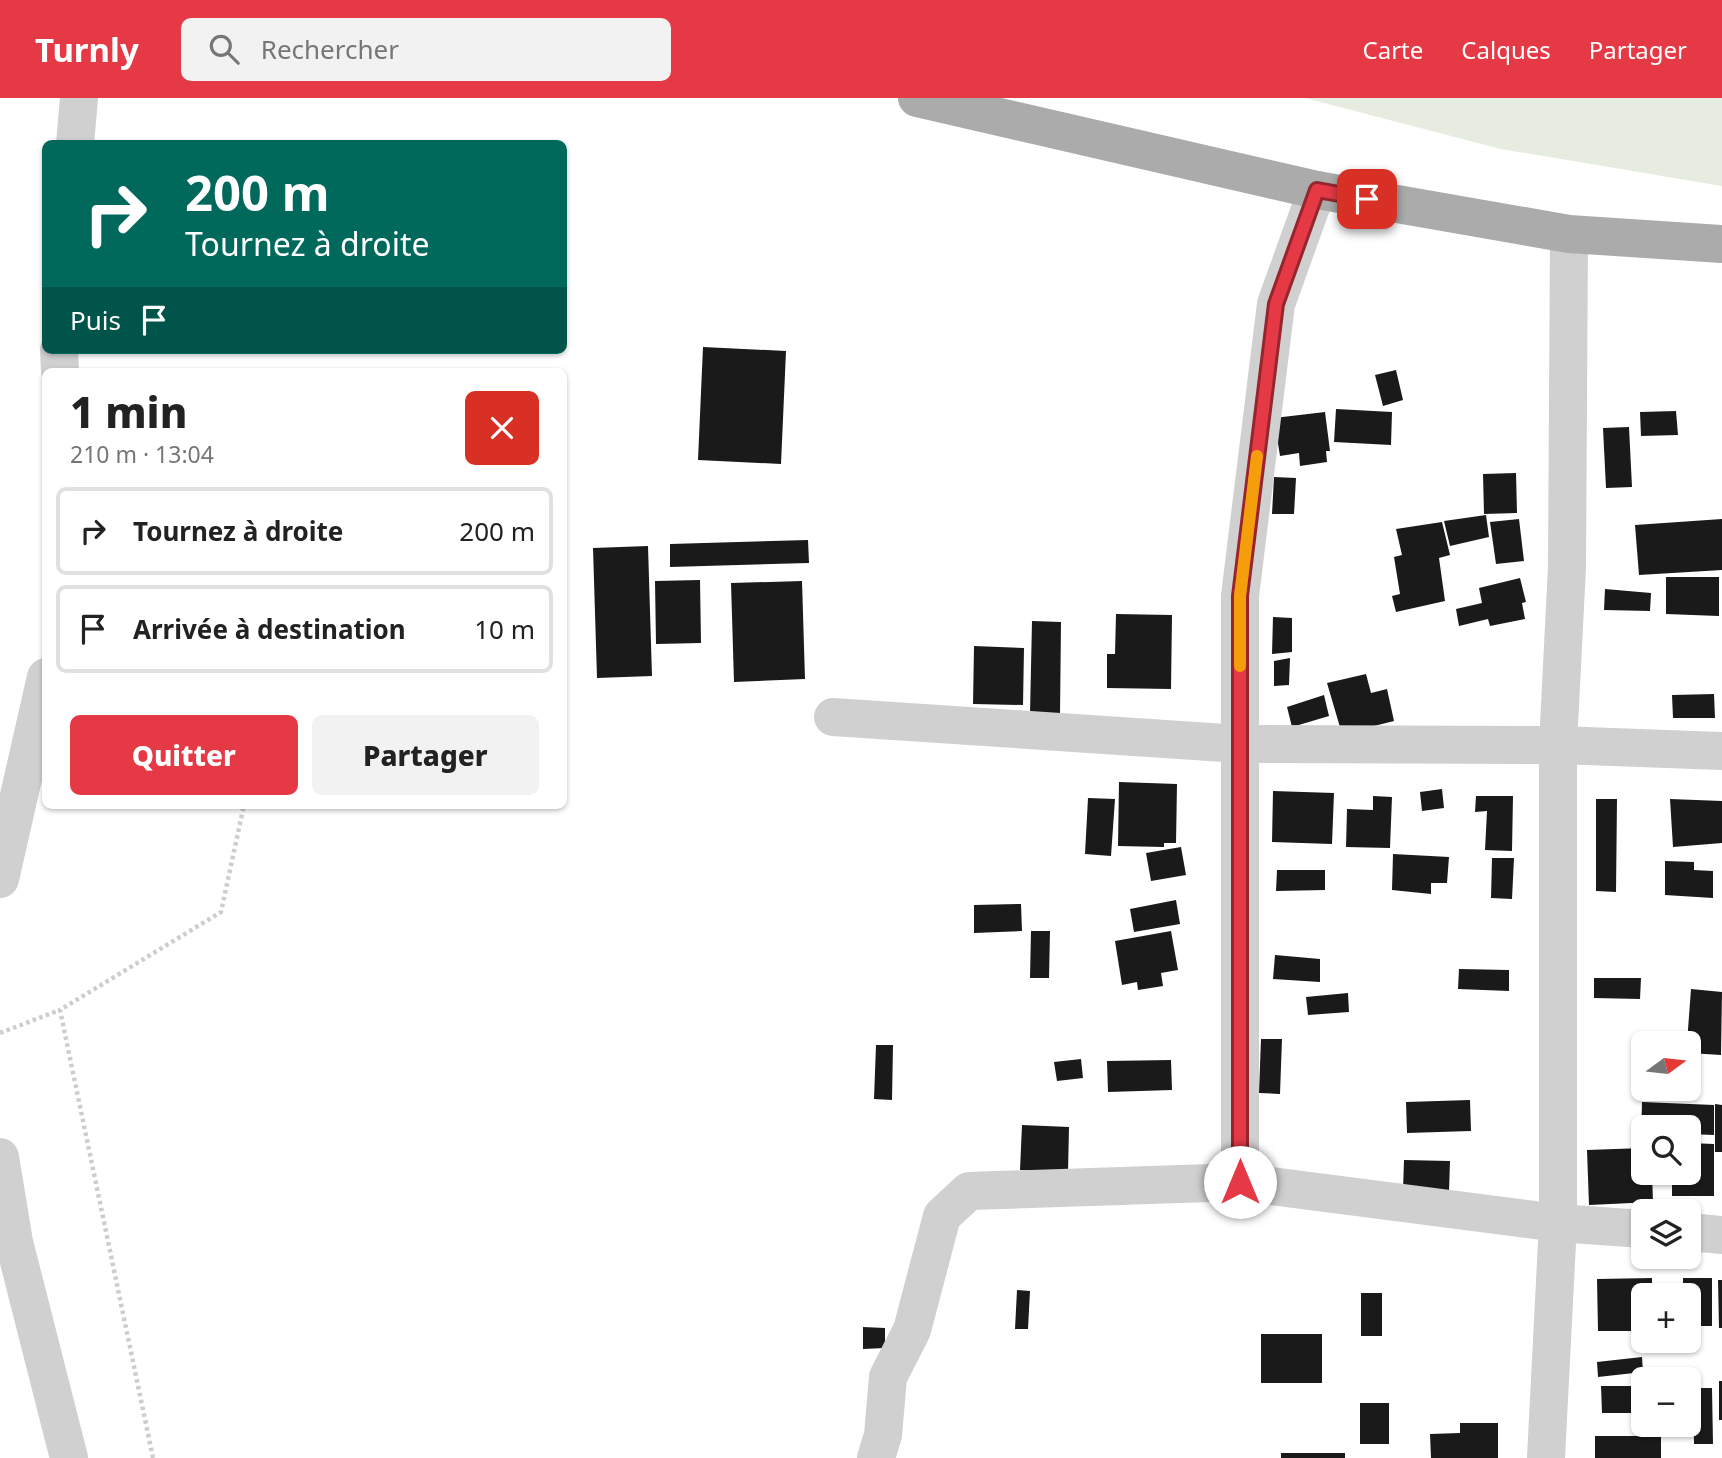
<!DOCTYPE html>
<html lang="fr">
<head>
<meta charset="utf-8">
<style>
	body { margin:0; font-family:"Noto Sans",sans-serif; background:#f2f2f2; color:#222; height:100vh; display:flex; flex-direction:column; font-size:26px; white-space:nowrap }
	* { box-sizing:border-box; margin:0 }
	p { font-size:23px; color:#767676 }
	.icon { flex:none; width:38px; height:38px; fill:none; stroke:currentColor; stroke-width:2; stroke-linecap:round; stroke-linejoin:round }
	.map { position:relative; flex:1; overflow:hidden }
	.side { position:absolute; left:42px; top:270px; width:525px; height:441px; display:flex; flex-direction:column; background:#fff; border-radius:10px; box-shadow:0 2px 5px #0004 }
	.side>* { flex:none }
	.banner { position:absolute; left:42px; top:42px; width:525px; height:214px; border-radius:10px; box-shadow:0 2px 5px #0004; background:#00695c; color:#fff; overflow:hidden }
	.needle { width:46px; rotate:75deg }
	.buttons { position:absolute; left:1631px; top:933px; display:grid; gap:14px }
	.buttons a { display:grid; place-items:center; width:70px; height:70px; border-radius:10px; background:#fff; box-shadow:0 2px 5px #0004; font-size:35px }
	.pin { position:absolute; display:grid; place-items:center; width:60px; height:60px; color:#fff; margin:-30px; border-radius:14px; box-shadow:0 4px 10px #0006 }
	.me { position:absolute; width:77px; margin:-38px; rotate:0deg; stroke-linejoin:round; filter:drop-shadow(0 0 5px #0008) }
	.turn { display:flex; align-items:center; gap:24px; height:147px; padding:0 28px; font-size:32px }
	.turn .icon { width:91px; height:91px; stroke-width:2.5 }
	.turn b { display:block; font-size:49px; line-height:60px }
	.then { display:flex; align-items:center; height:66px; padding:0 28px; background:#0003; gap:14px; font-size:26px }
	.round { display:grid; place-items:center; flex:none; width:74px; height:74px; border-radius:10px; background:#f2f2f2 }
	.overview { display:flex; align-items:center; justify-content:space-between; height:119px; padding:0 28px }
	h1 { font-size:42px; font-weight:800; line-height:52px }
	.primary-button { display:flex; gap:14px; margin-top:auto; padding:14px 28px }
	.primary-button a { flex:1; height:80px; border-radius:10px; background:#e63946; color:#fff; font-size:28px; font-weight:800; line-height:80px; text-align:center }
	.primary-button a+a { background:#f2f2f2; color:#222 }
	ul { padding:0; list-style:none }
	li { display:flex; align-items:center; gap:21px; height:88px; margin:0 14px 10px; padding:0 14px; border:4px solid #e0e0e0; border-radius:10px }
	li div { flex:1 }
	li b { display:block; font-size:26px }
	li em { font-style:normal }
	header { display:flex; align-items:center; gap:42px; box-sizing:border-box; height:98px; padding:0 35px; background:#e63946; color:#fff }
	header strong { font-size:33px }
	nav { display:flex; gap:38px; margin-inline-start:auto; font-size:24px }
	.search { width:490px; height:63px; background:#f2f2f2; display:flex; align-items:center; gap:18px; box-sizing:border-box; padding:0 24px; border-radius:10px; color:#767676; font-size:26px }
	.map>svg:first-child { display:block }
	.green { fill:#e6ecdf }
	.building { fill:#1a1a1a }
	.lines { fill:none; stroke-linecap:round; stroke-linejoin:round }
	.path { stroke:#cdcdcd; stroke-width:4.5; stroke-dasharray:3.5 3.5; stroke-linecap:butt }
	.minor { stroke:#d0d0d0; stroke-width:38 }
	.major { stroke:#ababab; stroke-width:38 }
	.route-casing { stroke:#96252e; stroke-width:18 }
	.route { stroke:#e63946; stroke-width:12 }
	.slow { stroke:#f59e0b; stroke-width:12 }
</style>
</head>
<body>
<header>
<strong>Turnly</strong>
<div class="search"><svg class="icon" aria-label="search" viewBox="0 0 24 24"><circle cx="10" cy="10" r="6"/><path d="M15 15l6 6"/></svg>Rechercher</div>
<nav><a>Carte</a><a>Calques</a><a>Partager</a></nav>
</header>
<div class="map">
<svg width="1722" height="1360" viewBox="0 0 1722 1360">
	<rect width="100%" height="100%" fill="#fff"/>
	<path class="green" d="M1305,0H1722V88L1501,51Z"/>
	<path class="building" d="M703,249L786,253L781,366L698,362Z
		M1396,272L1403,302L1383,308L1375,277Z
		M1336,311L1392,314L1391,347L1334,344Z
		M1676,313L1678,337L1641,338L1640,314Z
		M1325,314L1330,353H1326L1327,364L1300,368L1299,355L1280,358L1274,320Z
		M1629,329L1632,389L1606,390L1603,330Z
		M1516,375L1517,415L1484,416L1483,376Z
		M1274,379L1296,380L1294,416H1272Z
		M1486,417L1489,439L1450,448L1444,423Z
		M1519,421L1524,463L1496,466L1490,424Z
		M1722,421V472L1639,477L1635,427Z
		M1442,424L1450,457L1439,460L1445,503L1396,514L1392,498L1400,496L1394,459L1402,457L1396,431Z
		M808,442L809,465L670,469V446Z
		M648,448L652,578L597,580L593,450Z
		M1666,479H1719V518L1666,516Z
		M1520,480L1526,504L1522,505L1525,521L1490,528L1488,521L1459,528L1456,511L1482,505L1479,490Z
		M700,482L701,545L656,546L655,483Z
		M802,483L805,581L734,584L731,485Z
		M1605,491L1651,495L1650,513L1604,512Z
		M1116,516L1172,517L1171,591L1107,590V556H1115Z
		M1273,519L1292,520V554L1272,556Z
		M1032,523L1061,524L1060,617L1030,616Z
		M974,548L1024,550L1023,607L973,606Z
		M1290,560L1289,587L1274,588V563Z
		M1366,576L1371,595L1387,591L1394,623L1342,636L1327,585Z
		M1714,596L1715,620H1673L1672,597Z
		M1324,597L1329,618L1292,629L1287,609Z
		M1119,684L1177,686L1176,745H1164V749L1118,748Z
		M1442,691L1444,710L1422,713L1420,694Z
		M1273,693L1334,695L1332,746L1272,744Z
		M1373,698L1392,699L1390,750L1346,749L1347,711L1373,712Z
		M1476,698H1513L1512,753L1485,752L1487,713L1475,714Z
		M1088,700L1115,701L1111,758L1085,756Z
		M1596,701H1617L1616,794L1596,793Z
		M1670,701L1722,703V745L1673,749Z
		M1181,749L1186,777L1151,783L1146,755Z
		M1393,756L1449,759L1447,785H1431V796L1392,792Z
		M1492,760H1514L1512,801L1491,800Z
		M1665,763L1694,764V772L1713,773V800L1665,797Z
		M1277,772H1325V792L1276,793Z
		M1176,802L1180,826L1134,834L1130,811Z
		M1021,806L1022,833L974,835V807Z
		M1031,833H1050L1049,880H1030Z
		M1171,833L1178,872L1161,875L1163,888L1138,892L1137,884L1122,887L1115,843Z
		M1275,857L1320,861V884L1273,881Z
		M1459,871L1509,872V893L1458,891Z
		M1594,880H1641L1640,901L1594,900Z
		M1691,891L1722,894L1721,957L1689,955L1687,945Z
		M1348,895L1349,914L1308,917L1306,899Z
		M1261,941H1282L1280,996L1259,995Z
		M876,947H893L892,1002L874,1001Z
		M1081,961L1083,980L1057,983L1054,964Z
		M1171,962L1172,992L1108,994L1107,963Z
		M1470,1002L1471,1033L1407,1035L1406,1004Z
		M1642,1004L1714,1007V1037L1689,1036V1029H1643V1038H1641Z
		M1715,1006L1722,1007V1054H1715Z
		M1022,1027L1069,1029L1068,1074L1020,1072Z
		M1689,1045L1714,1046V1098H1672V1074H1689Z
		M1643,1050V1074H1652L1653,1104L1589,1107L1587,1052Z
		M1404,1062L1450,1063L1449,1094L1403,1092Z
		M1652,1180V1197H1643V1233H1598L1597,1181Z
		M1683,1180H1712V1228H1689V1197H1683Z
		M1718,1182H1722V1230H1719Z
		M1017,1192L1030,1193L1028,1231H1015Z
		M1361,1195H1382V1238H1361Z
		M863,1229L885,1230V1250L863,1251Z
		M1261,1236H1322V1285H1261Z
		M1642,1259L1643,1274L1598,1279L1597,1264Z
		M1719,1283H1722V1322H1719Z
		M1601,1288H1643V1315H1602Z
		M1693,1290H1712L1713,1346H1694Z
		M1360,1305H1389V1346H1360Z
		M1460,1325H1498V1360H1431L1430,1336L1460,1335Z
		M1595,1338H1661V1360H1595Z
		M1281,1355H1345V1360H1281Z"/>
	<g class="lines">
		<path class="path" d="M0,935L60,912
			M153,1360L60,912L221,814L244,707"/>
		<path class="minor" d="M75,46L79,0
			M59,252L60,273
			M833,619L1240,646L1558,647L1722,653
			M0,781L46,579
			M0,1059L14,1144L69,1360
			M1240,1084V498L1276,206L1317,92
			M1689,1134L1722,1137
			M876,1360L883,1337L888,1279L912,1232L942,1118L969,1093L1240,1084L1558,1125L1643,1131
			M1546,1360L1558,1125V647L1567,469L1569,136"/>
		<path class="major" d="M917,0L1317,92L1569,136L1722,146"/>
	</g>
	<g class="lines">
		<defs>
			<path id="route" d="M1240,1084V498L1276,206L1317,92L1367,101"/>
		</defs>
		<use href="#route" class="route-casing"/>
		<use href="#route" class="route"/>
		<path class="slow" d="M1240,568V498L1257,358"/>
	</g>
</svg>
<div class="buttons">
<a><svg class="needle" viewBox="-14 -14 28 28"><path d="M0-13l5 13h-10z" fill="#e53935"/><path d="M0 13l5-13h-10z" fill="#767676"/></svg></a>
<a><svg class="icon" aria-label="search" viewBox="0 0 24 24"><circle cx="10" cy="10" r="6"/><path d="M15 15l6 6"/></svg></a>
<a><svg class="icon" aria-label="layers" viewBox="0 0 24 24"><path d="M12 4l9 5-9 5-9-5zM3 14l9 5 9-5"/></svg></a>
<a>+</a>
<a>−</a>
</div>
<div class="pin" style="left:1367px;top:101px;background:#d93025"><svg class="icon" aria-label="arrive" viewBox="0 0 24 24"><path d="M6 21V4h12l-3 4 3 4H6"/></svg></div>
<svg class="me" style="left:1240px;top:1084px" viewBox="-20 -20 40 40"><circle r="19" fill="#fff"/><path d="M0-13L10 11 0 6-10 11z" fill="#e63946"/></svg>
<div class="banner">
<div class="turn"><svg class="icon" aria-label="right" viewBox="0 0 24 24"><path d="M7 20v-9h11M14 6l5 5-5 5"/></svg><div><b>200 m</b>Tournez à droite</div></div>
<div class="then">Puis<svg class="icon" aria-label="arrive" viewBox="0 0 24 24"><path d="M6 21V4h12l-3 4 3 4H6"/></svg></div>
</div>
<section class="side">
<div class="overview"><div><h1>1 min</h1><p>210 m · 13:04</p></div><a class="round" style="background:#d93025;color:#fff"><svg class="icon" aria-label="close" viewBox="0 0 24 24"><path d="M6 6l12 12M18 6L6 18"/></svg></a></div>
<ul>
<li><svg class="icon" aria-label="right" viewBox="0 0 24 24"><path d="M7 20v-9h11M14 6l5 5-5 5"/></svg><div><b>Tournez à droite</b></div><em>200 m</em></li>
<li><svg class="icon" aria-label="arrive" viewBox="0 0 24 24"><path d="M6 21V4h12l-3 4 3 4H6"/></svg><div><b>Arrivée à destination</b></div><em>10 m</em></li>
</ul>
<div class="primary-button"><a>Quitter</a><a>Partager</a></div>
</section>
</div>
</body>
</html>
